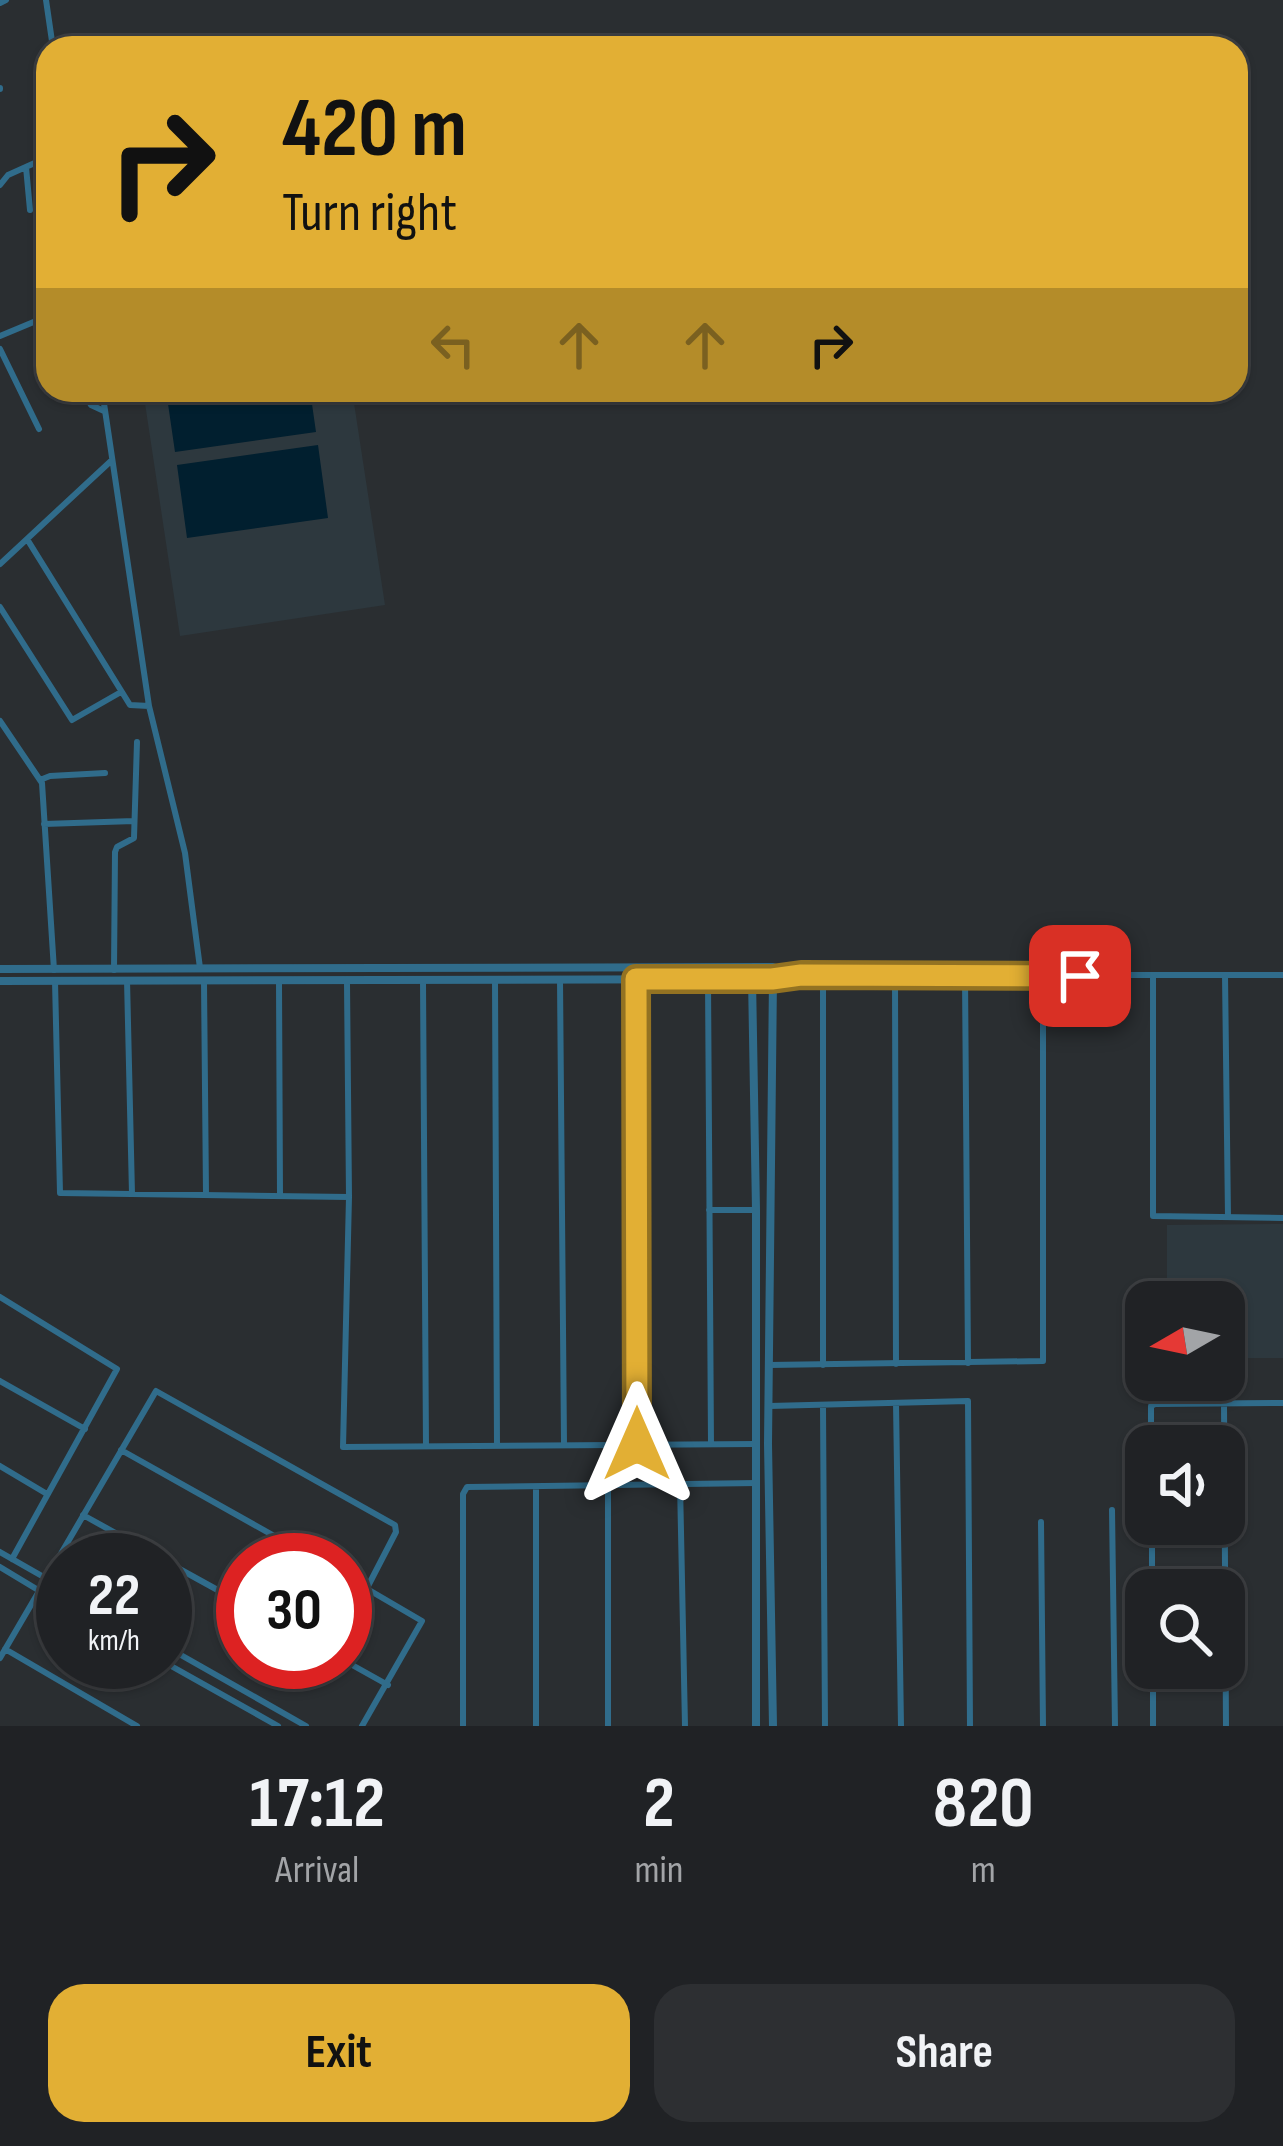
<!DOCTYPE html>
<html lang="en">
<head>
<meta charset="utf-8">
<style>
	body { margin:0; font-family:"Sofia Sans Condensed",sans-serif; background:#2d2f32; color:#f1f3f6; height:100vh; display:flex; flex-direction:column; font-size:45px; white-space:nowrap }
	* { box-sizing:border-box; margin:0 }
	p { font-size:39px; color:#a2a4a7 }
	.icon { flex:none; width:66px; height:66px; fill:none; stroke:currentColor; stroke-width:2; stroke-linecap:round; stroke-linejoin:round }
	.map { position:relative; height:1726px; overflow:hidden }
	.sheet { display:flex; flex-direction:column; background:#202225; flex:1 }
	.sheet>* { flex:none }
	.guide { position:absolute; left:36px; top:36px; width:1212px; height:366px; border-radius:36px; box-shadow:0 3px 9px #0004,0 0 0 3px #3d3f42; background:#e2af34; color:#111; overflow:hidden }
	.needle { width:78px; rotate:261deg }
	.buttons { position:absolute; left:1125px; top:1281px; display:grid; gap:24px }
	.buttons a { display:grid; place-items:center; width:120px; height:120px; border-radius:24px; background:#202225; box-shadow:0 3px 9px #0004,0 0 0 3px #3d3f42; font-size:60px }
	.speed { position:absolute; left:36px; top:1533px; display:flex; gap:24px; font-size:60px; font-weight:700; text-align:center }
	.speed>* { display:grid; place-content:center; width:156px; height:156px; border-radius:50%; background:#202225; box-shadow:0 3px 9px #0004,0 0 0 3px #3d3f42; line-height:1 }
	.speed small { font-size:30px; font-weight:400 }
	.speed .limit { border:18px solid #d22; background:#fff; color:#111 }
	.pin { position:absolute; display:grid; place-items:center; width:102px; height:102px; color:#fff; margin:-51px; border-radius:24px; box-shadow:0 6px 18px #0006 }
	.me { position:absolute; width:132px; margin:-66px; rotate:0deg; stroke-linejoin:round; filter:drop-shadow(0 0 9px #0008) }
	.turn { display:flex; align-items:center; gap:42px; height:252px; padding:0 48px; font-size:54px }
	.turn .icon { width:156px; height:156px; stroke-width:2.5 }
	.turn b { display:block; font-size:84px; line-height:102px }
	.lanes { display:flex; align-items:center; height:114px; padding:0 48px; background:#0003; justify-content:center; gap:60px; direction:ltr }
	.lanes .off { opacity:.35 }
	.eta { display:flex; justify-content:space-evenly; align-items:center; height:204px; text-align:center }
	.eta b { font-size:72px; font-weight:700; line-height:84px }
	.action { display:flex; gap:24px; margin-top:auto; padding:24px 48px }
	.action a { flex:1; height:138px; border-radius:36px; background:#e2af34; color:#111; font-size:48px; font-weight:700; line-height:138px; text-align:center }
	.action a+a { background:#2d2f32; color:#f1f3f6 }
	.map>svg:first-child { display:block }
	.built { fill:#2d383e }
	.water { fill:#011f2f }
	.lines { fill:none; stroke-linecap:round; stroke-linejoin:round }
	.minor { stroke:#306c8b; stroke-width:6 }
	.tertiary { stroke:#306c8b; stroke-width:8 }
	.route-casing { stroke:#937222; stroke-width:30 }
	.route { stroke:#e2af34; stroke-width:21 }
</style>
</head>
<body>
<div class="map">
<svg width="1283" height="1726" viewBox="0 0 1283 1726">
	<rect width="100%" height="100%" fill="#2a2e31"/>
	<path class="built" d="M143,390H352L385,605L180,636Z
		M1283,1224V1358H1224V1302H1167V1225Z"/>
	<path class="water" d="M166,390H310L316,432L175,452Z
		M318,445L328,518L187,538L177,465Z"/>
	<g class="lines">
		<path class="minor" d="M46,0L53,48
			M0,3L6,0
			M0,88V89
			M26,167L30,210
			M0,185L8,175L48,157
			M0,336L48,316
			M0,349L39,429
			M82,390L91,405L104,411
			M102,390L149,706L185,853L200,968
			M27,539L130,705L149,706
			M0,564L112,460
			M0,607L72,720L121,692
			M0,721L42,783L54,970
			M40,780L50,776L105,773
			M44,824L134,821
			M114,970L115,852L117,847L134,838L137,742
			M801,975H1283
			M823,975V1365
			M1153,975V1216L1283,1218
			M1225,975L1228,1217
			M965,976L968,1363
			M895,977L896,1364
			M127,980L132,1194
			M560,980L564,1444
			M636,980L637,1444
			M708,980L711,1444
			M55,981L60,1193L349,1197
			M423,981L426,1446
			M495,981L497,1445
			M204,982L206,1194
			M279,983L280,1196
			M347,983L349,1197L343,1447L756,1444
			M709,1210H756
			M0,1297L117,1369L12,1559
			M769,1365L1043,1361V976
			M0,1381L85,1429
			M896,1403L901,1726
			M1224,1404L1226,1726
			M769,1406L968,1401L970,1726
			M823,1406L825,1726
			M1151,1446V1406L1155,1404L1283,1403
			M121,1450L317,1560
			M0,1466L47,1494
			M680,1483L685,1726
			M608,1486V1726
			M536,1487V1726
			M1112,1510L1115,1726
			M83,1515L164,1560
			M1041,1522L1043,1726
			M1152,1524V1590
			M0,1552L63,1588
			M165,1561L243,1604
			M0,1567L63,1605
			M345,1576L422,1621L362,1726
			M165,1646L306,1726
			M5,1649L137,1726
			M0,1658L156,1391L395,1525L396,1532L367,1588
			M345,1661L388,1685
			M164,1662L278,1726
			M1153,1668V1726
			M463,1726V1494L467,1487L757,1483"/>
		<path class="tertiary" d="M0,969L773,967L801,975
			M752,978L756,1210V1726
			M0,981L773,979L796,976
			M773,1726L768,1444L773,978"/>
	</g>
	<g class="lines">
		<defs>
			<path id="route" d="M637,1444L636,979H772L801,975L1080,976"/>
		</defs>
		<use href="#route" class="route-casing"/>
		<use href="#route" class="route"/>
	</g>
</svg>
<div class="buttons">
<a><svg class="needle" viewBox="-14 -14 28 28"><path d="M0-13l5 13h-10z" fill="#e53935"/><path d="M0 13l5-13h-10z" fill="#a2a4a7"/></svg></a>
<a><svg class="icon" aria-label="sound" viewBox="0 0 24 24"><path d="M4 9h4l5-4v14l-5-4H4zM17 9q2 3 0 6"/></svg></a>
<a><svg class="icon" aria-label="search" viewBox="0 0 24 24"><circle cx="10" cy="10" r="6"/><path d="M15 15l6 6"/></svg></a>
</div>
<div class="speed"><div>22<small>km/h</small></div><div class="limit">30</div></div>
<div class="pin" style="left:1080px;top:976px;background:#d93025"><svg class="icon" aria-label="arrive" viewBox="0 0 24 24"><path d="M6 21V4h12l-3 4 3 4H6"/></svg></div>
<svg class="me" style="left:637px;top:1444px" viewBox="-20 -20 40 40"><path d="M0-17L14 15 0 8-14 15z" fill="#e2af34" stroke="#fff" stroke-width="4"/></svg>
<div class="guide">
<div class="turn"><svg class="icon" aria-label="right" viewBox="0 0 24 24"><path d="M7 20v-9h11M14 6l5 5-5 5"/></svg><div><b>420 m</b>Turn right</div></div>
<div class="lanes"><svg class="icon off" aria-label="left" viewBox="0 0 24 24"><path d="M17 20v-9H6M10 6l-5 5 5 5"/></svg><svg class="icon off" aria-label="ahead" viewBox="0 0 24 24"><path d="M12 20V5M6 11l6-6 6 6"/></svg><svg class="icon off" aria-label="ahead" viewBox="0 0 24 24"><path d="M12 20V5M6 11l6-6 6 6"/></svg><svg class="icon" aria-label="right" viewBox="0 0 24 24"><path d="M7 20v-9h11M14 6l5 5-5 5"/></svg></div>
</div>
</div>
<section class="sheet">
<div class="eta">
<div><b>17:12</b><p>Arrival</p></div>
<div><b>2</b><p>min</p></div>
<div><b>820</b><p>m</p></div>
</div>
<div class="action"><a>Exit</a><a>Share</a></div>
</section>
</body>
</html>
